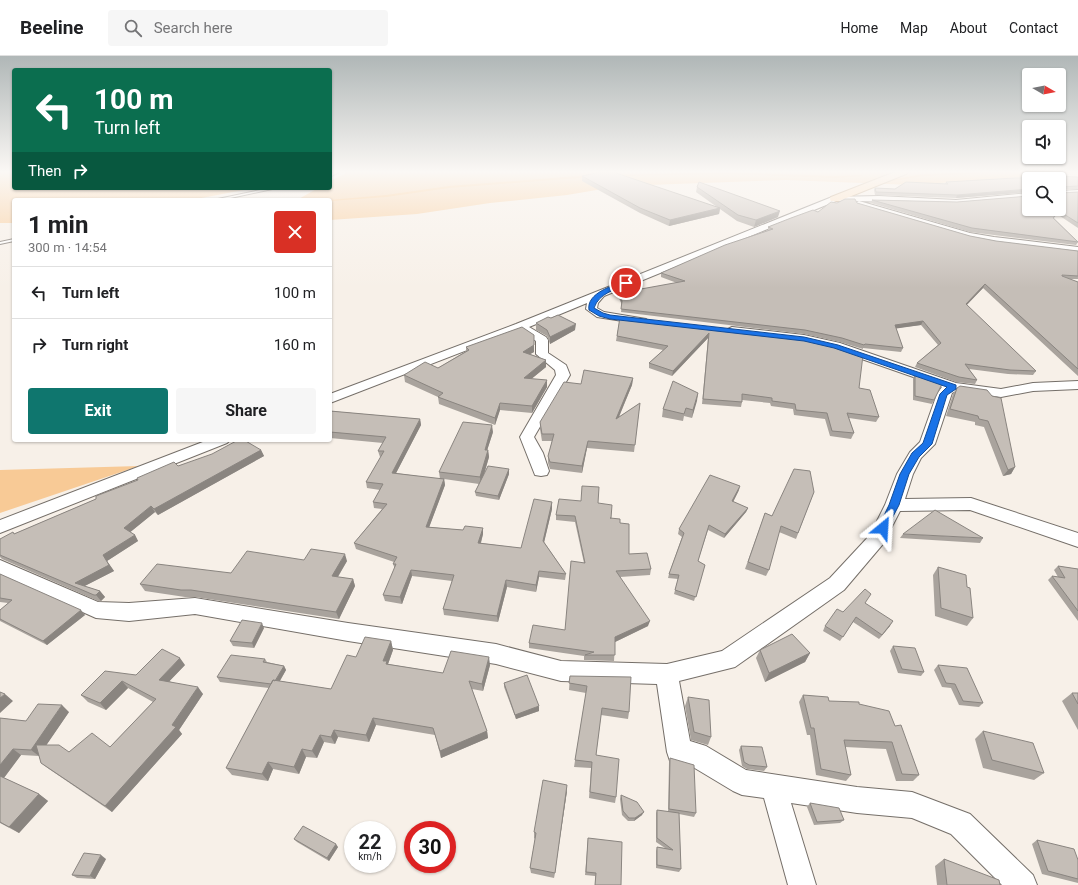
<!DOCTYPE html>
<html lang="en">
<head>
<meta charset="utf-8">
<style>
	body { margin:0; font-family:Roboto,sans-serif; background:#f6f6f6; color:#202124; height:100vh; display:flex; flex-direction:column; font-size:15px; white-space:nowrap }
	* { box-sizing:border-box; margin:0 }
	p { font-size:13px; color:#757577 }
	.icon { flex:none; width:22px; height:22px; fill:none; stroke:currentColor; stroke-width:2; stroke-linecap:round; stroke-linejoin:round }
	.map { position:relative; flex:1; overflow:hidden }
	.details { position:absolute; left:12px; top:142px; width:320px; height:244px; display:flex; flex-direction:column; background:#fff; border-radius:4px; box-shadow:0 1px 3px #0004 }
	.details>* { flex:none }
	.hud { position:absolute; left:12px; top:12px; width:320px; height:122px; border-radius:4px; box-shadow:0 1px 3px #0004; background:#0b6e4f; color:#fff; overflow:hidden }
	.needle { width:26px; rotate:99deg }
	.tools { position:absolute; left:1022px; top:12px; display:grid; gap:8px }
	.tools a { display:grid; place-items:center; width:44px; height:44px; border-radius:4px; background:#fff; box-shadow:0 1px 3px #0004; font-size:20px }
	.speed { position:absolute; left:344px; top:765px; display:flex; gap:8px; font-size:20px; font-weight:700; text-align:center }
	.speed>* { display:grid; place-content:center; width:52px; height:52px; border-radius:50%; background:#fff; box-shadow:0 1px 3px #0004; line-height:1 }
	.speed small { font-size:10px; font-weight:400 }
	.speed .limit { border:6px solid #d22; background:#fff; color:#111 }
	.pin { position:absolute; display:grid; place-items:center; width:34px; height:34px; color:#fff; margin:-17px; border:2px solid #fff; border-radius:50%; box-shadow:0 1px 4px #0007 }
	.me { position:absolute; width:44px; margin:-22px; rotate:27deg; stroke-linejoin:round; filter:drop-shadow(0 0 3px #0008) }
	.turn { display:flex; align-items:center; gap:14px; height:84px; padding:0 16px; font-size:18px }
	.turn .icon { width:52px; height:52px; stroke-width:2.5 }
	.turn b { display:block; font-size:28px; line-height:34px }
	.then { display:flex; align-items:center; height:38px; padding:0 16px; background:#0003; gap:8px; font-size:15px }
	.round { display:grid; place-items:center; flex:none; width:42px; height:42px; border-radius:4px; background:#f6f6f6 }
	.head { display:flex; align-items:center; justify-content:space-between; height:68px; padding:0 16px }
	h1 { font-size:24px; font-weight:700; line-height:30px }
	.button { display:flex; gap:8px; margin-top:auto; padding:8px 16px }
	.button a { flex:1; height:46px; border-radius:4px; background:#0f766e; color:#fff; font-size:16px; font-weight:700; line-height:46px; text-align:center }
	.button a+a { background:#f6f6f6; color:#202124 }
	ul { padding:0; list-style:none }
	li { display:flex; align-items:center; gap:12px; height:52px; padding:0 16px; border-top:1px solid #e0e0e0 }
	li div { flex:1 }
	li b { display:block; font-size:15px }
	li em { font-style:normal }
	header { display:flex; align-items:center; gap:24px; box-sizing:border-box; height:56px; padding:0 20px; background:#fff; border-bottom:1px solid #e0e0e0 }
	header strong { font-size:19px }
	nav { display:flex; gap:22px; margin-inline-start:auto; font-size:14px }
	.search { width:280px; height:36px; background:#f6f6f6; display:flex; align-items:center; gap:10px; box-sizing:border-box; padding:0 14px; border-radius:4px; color:#757577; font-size:15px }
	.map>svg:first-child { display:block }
	.green { fill:#f8ca96 }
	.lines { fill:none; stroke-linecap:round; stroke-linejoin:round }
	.stream { fill:#fcbb6e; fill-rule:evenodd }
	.service-casing { stroke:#756f69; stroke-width:2 }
	.minor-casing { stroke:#756f69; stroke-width:2 }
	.primary-casing { stroke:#ab865b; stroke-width:2 }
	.service { fill:#fff; fill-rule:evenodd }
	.minor { fill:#fff; fill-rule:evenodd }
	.primary { fill:#fedcb5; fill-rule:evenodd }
	.wall { fill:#a9a39d }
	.shaded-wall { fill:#8a8580 }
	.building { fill:#c5beb7; stroke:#8a8580 }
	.route { fill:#1a73e8; stroke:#114b97 }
</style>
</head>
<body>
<header>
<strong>Beeline</strong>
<div class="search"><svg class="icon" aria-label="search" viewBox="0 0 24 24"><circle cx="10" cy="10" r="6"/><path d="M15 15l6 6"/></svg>Search here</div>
<nav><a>Home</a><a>Map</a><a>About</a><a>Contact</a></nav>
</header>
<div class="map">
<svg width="1078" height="829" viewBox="0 0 1078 829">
	<rect width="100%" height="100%" fill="#f7f0e8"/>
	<path class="green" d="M0,116H14V132H254L191,144H14V167H0Z
		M348,116L418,117L1056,116L1049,119L913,129L786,124L620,130L567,139L490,147L417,158L330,164V144H297L318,132H330V125Z
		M139,410L0,457V414Z"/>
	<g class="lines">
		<path class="stream" d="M728,116L835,120L862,119L863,120L835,122L728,118L612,120L611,119Z
			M987,116H1012L923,120L892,125L891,124L923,118Z
			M591,119L592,121L449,132L386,141L330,145L329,144L386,139L449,130Z"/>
		<defs>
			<path id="service" d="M334,116H339L330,121V119Z
				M270,132H277L221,144H213Z
				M14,183V185L0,188V186Z"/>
			<path id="minor" d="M1078,134V138L1059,139V135Z
				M1029,137V141L956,148L859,145L970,177L994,181L1078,191V197L994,187L969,182L856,149L855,147L859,145H836L604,240L598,247L597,252L604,256L646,263L648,265L646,267L642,268L597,261L586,253L587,247L529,271L546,281L548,284V297L566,309L570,319L534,381L543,397L549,415L547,419L541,420L535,419L520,381L556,319L555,314L536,298V285L519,274L330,347V338L516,268L832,141L879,140L956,144Z
				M732,271L804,279L840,287L956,327L1001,333L1033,327L1078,325V333L1033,335L1001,341L956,335L952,337L935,388L921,402L913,418L905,443L971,442L1078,477V491L970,454L900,455L883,488L844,534L735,611L679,625L690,685L706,690L746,714L857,731L912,736L970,758L1033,819L1037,829H1002L951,778L912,762L857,757L791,747L816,829H788L764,742L742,739L733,735L693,711L679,708L670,705L667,696L657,628L561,625L496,608L348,585L195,558L129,565L96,562L0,519V504L98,546L129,547L195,542L348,567L496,588L561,605L667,608L722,595L830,522L870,479L885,449L897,418L910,396L920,386L937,338L942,331L833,293L804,287L728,277L726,275L728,273Z
				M208,384H230L227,387L0,477V464Z"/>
			<path id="primary" d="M895,116H908L906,118L839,145H831L830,143L831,141Z"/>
		</defs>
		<use href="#service" class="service-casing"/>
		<use href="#minor" class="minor-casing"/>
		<use href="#primary" class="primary-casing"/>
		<use href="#service" class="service"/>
		<use href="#minor" class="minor"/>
		<use href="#primary" class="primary"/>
	</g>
	<path class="wall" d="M582,120L717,151L696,136L697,131L778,161L754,171L737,165L720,153L719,158L669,170L640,157L582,125Z
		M1054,120L1078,121V133H1060L1061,137L1078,136V172L1057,158L1054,162L1078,186L1076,189L970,176L871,147L872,144L957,146L1029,140V153H1059V123H1029V136L956,142L875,139L874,134L875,132L895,133L906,126L945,128L946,126L1015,122H1053Z
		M837,147H857L970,180L996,185L1078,195V223H1070L1078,226V320L983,232L966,249L1036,315L1033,319L1008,318L969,313L977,324L975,328L956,326L915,311L917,307L938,289L921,269L896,272L903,292L901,296L863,292V293L840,286L804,278L621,256L622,249L618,240L619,237L677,227L661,221V217L768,174V171L818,156Z
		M620,261L805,284L859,332L879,361L876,366L849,362L854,377L851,383L830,380L825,363L794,359L793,353L771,350L770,347L742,344V346L741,351L702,348L708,282L672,320L649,312V307L663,294L616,285Z
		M536,267L575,274L550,288L547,280L536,274Z
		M534,279V296L530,298L546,304V311L531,323L547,331L532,357L500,354L495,369L439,348L438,341L405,326L404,319L438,312L466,295V291Z
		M915,318L942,328L932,348L913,344V322Z
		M633,322L632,329L619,361L640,347L634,396L587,392L582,417L550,413L548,407V400L552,385H542L540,373V366L581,328Z
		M957,332L987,334L1015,411L1011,418L1003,420L984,371L975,369V366L946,360L953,338Z
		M698,337L692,362L684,360L683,365L662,361L663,353Z
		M330,355L420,363L421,369L396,417L440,423L439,416L493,376L487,394H488L489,401L483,421L509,413V418L499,444L476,440L475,436L479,428L444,423L445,429L429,471L463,474L483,472V478L481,487L521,492L552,446V453L544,486L566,518L565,524L539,521L536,536L507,531L498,566L444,559L443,553L452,525L412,520L402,548L385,545L383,539L395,513L393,508L394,506L356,493L354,487L382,453L374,452L373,446L380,434L367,432L366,426L381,401H380L378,395L383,387L330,382Z
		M261,394L264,400L158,459L155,456L130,476L135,479L138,485L107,505L114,515L84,530L100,535L105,541L101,545H98L2,503L0,501V483L14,478L96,443L178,410Z
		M739,434L733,446L748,452L746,456L724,482L708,474L698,505L705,509L694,545L674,538L678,523L668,522L669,518L682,481L678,478L679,473Z
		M814,436L796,483L779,476L769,514L766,520L745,513L765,457L772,460Z
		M598,447L611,462L620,467L629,498L651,513L650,519L620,521L648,570L615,586L614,605L584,604V600L529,592V587L565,574L584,507L575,466L556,464V459Z
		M903,478L983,482L980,487L900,482Z
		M304,504L347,505L338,521L353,523L355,530L339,563L195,541H185L145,535L140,528L231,517Z
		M1058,510L1078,513V565L1048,524L1052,520L1058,521L1054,514Z
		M938,511L967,531L973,562L967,570L935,560L933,519Z
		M0,518L85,559L47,589L0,565V554L8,547L0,546Z
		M865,547L890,570L879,583L853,566L840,585L823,575L825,570L843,556Z
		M264,572L254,592L233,590L230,585Z
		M391,585L393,594L388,608L443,617L490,609L483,635L472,633L487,675L488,682L441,702L435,679L376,669L369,686L338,681L335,688L324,686L317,702L306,701L299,718L273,713L268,725L232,719L226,712L269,632L220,626L217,621L265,603L267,606L284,610L286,614L280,625L331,633L356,601Z
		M893,590L924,616L921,620L898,617L890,595Z
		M760,594L810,597L805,606L765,626L756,602Z
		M185,609L169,625L203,638L179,674L182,678L112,756L49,713L41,707L39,700L21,699L4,722L39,738L48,745L19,777L0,767V662L26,665L69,656L46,689L69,696L110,691L153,646L128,632L106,654L88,646L81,639L136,619Z
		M938,609L983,647L979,651L959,649L951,632L942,631L934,614Z
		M570,620L629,656L628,663L601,659L596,699L616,741L615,747L589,742L591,712L574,711L586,637L569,634Z
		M504,627L539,655L516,663L504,631Z
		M1072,637H1078V674L1062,645Z
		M803,639L829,645L859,648L895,670L919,719L913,725H896L886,693L845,691L851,719L846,725L816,719L810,679H807L799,646Z
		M688,641L711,681L708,689L691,684L685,650Z
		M983,675L1044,717L1034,724L983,712L975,683Z
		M741,690L767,711L764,715L747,713L742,710L739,694Z
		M670,702L696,757L694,761L679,758L681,813L679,816L656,812V795L657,791L665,792L656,786V757L657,754L668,756L669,706Z
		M567,735L554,822L531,817L530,812L535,783L534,782V776Z
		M621,739L642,759L634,765H628L622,759L620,743Z
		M810,747L844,764L840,767L814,769L807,751Z
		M588,782L621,829H595V820L585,819Z
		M294,783L338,791L329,805L297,786Z
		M1037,784L1078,804V827L1042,818L1032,788Z
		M106,803L95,823L77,822L72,819Z
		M944,803L1000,829H937L935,810Z"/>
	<path class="shaded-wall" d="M1029,133V136L956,142L957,139Z
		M720,152L719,158L669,170L670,164Z
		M780,155L778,161L754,171L756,164Z
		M985,228L983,232L964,252L966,248Z
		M923,265L921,269L893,273L895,269Z
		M576,268L575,274L550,288V281Z
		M709,277L708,282L672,320L673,315Z
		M534,289V296L523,302V296Z
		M546,304V311L524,329V322Z
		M633,322L632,329L615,370L616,363Z
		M547,324V331L532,357V350Z
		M698,337L697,345L692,362L693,354Z
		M500,347V354L495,369V362Z
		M420,363L421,369L393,423L392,417Z
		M492,369L493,376L485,401V394Z
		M588,385L587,392L582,417V410Z
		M261,394L264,400L158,459L154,453Z
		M488,394L489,401L481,429L480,421Z
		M1015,411L1011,418L1003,420L1008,414Z
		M509,413V418L499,444L498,440Z
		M444,423L445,429L427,477L426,471Z
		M740,430L739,434L731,450L732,445Z
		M552,446V453L543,491V485Z
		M151,450L155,456L128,478L124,472Z
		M748,452L746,456L724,482L725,478Z
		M483,472V478L479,493L478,487Z
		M135,479L138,485L107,505L114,515L79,533L75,527L103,499Z
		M345,498L347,505L334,527L332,520Z
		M411,514L412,520L402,548L400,541Z
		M539,515V521L536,536V529Z
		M353,523L355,530L339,563L336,556Z
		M506,524L507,531L498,566L497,560Z
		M100,535L105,541L101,545L96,539Z
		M81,554L85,559L47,589L43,585Z
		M650,565L648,570L615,586V581Z
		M893,565L890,570L879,583L882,579Z
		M262,567L264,572L254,592L252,587Z
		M391,585L393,594L388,608L389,613L383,605Z
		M810,597L805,606L765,626L769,617Z
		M489,601L490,609L483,635L482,628Z
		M180,602L185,609L164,631L159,624Z
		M284,610L286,614L275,633L273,629Z
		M122,625L128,632L106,654L100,647Z
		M198,631L203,638L179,674L182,678L112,756L105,750L172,669Z
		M5,638L13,645L0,657V642Z
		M62,649L69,656L39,700L31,694Z
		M539,650V655L516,663L515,659Z
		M373,662L376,669L369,686L366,679Z
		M334,674L338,681L335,688L331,681Z
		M487,675L488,682L441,702L440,695Z
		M320,679L324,686L317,702L312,695Z
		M13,693L21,699L3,723L0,721V709Z
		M302,693L306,701L299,718L294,711Z
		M268,706L273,713L268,725L262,718Z
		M567,729V735L554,822L555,817Z
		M39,738L48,745L19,777L9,771Z
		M644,756L642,759L634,765L635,762Z
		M336,788L338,791L329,805L327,802Z
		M101,799L106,803L95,823L90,820Z"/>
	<path class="building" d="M601,116H613L720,152L670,164L640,152L582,120Z
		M1054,120L1078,121V130L1061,131L1059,132L1061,137L1078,136V167L1059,155L1053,162L1078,186L972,172L872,144L957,146L1029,140V153H1059V123H1029V133L957,139L876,136L875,132L895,133L906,126L948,128L946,126L1015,122H1059Z
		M699,126L780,155L756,164L738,159L697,131Z
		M845,143H855L857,147L970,180L996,185L1078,195V220L1062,219V220L1078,226V313L985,228L966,248L1036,315L1010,314L965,308L977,324L959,321L917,307L941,287L923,265L895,269L903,292L865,288L864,289L842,282L805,274L621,253L622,245L619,237L685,225L661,217L725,189L773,173L768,171L791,162L813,154L818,156L831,146L837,147Z
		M558,259L576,268L550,281L547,274L536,267L548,261L551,262Z
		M620,261L805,284L834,290L863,299L859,332L870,334L879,361L847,357L854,377L832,375L827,357L796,354L795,348L772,345V342L742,338V346L703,343L709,277L673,315L649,307L668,290L617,280Z
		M522,271L534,279V289L523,296L546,304L524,322L547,324L532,350L500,347L495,362L438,341L443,337L404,319L425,306L438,312L469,294L466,291Z
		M584,314L633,322L616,363L640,347L635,389L588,385L582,410L550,406L548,400L554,378H542L540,366L564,326L581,328Z
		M915,318L942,328L934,344L915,340Z
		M673,325L698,337L693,354L686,352L684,358L663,353Z
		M960,330L987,334L992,340L1001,342L1015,411L1008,414L988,365L979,363L978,360L950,353L957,332Z
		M330,355L420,363L392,417L444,423L426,471L463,474L465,470L483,472L478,487L521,492L534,443L552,446L543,485L566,518L539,515L536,529L506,524L497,560L443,553L454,519L411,514L400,541L383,539L396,508H393L397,501L354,487L387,448L373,446L383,428L366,426L384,395H378L386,381L330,376Z
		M463,366L492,369L485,394H488L480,421L439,416Z
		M238,384H244L261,394L154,453L151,450L124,472L135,479L103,499L109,509L75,527L100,535L96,539H94L0,499V483L13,476L14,478L96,443V440L138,424L137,422L174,406L178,410L212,398Z
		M488,410L509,413L498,440L475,436Z
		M794,413L810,415L814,436L798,477L781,470L769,514L748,506L765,457L772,460Z
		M710,419L740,430L732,445L748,452L725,478L709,469L698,505L705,509L696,541L675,534L679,519L669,518L684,477L679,473Z
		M582,430L599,431L598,447L612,449L611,462H610L620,463V467L629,468V498L647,497L651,513L616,515L650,565L615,581V599H585L594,596L529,587L533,569L565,574L571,505L585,507L575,460L556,459L559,443L581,445Z
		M935,454L983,482L903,478Z
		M311,493L345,498L332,520L353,523L336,556L191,534H181L140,528L157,508L231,517L247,495L304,504Z
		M1058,510L1078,513V555L1052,520L1065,522Z
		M938,511L966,519L967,531L970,532L973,562L941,552Z
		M0,518L81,554L43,585L0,563V554L12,544L0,542Z
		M865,533L871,538L865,547L893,565L882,579L856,561L843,581L825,570L837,553L843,556Z
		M242,564L262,567L252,587L230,585Z
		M792,578L810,597L769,617L760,594Z
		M365,581L391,585L383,605H387L386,608L443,617L451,595L489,601L482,628L469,625L487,675L440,695L433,672L373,662L366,679L334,674L331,681L320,679L312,695L302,693L294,711L268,706L262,718L226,712L273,624L331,633L347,599L356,601Z
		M893,590L915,592L924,616L902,613Z
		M162,593L180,602L159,624L198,631L172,669L176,671L105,750L41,707L36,689H59L69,696L92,677L110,691L156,643L122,625L100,647L81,639L105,615L136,619Z
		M231,599L265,603L263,606L284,610L275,625L273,624L271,628L217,621Z
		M938,609L967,612L983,647L963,645L955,628L946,627Z
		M527,619L539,650L515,659L504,627Z
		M570,620L631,621L629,656L602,652L596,699L619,703L616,741L590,736L592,706L575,704L587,630L569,627Z
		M0,636L5,638L0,642Z
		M1072,637H1078V648Z
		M803,639L828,641L829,645L859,646V648L889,655L895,670L901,669L919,719L902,718L892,686L844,684L851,719L821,713L814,672H811Z
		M688,641L709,644L711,681L694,676Z
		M38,648L62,649L31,694L13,693L0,709V662L26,665Z
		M983,675L1033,687L1044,717L992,704Z
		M741,690L762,691L767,711L749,709L744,706Z
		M670,702L694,709L696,757L669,753Z
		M0,720L39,738L9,771L0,766Z
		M543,724L567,729L555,817L530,812L536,777L534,776Z
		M621,739L637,746L644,756L635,762H629L623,755Z
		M810,747L839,752L844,764L817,766Z
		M657,754L679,757L681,813L657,809V791L673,794L657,782Z
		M303,770L336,788L327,802L294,783Z
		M588,782L622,786L621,829H595L596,817L586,816Z
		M1037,784L1074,793L1078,804V823L1048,815Z
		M84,797L101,799L90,820L72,819Z
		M944,803L999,824L1000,829H947Z"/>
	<linearGradient id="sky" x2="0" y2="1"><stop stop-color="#b0b7b7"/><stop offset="0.5" stop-color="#fbf8f5"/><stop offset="1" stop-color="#fbf8f5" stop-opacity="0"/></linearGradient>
	<rect width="1078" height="232" fill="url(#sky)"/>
	<path class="route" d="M626,225L628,226V228C615,234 599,237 594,252L603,257L610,259L804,281L838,289L956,329V333L947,339L932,388L919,401L909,418L899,449L886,474H879L878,472L889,449L900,418L912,397L923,387L940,338L947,331L834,292L804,285L610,263L599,260L589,254C586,237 614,229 626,225Z"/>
</svg>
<div class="tools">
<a><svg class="needle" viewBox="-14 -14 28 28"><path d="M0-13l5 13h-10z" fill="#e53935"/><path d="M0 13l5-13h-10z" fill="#757577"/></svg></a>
<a><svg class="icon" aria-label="sound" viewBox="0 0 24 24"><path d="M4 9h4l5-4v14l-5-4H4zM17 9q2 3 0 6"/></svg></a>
<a><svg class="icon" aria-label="search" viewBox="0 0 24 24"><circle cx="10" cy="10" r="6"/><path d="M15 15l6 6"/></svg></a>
</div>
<div class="speed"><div>22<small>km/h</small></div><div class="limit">30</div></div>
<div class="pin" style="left:626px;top:227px;background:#d93025"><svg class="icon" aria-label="arrive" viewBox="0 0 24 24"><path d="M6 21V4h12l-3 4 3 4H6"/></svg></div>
<svg class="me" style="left:883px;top:472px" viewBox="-20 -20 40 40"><path d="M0-17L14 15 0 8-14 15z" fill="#1a73e8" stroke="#fff" stroke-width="4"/></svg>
<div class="hud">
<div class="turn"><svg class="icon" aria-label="left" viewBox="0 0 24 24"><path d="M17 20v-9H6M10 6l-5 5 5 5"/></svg><div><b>100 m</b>Turn left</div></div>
<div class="then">Then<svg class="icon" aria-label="right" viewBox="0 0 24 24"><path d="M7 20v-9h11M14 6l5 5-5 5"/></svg></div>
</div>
<section class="details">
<div class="head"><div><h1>1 min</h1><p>300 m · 14:54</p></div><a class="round" style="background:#d93025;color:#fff"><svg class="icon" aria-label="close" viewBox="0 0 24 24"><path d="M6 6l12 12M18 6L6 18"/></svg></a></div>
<ul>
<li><svg class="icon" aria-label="left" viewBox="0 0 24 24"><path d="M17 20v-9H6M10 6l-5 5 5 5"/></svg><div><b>Turn left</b></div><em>100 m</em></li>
<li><svg class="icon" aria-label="right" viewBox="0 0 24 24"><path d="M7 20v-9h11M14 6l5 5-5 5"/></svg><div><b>Turn right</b></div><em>160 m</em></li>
</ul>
<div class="button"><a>Exit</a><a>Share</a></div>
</section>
</div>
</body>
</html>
